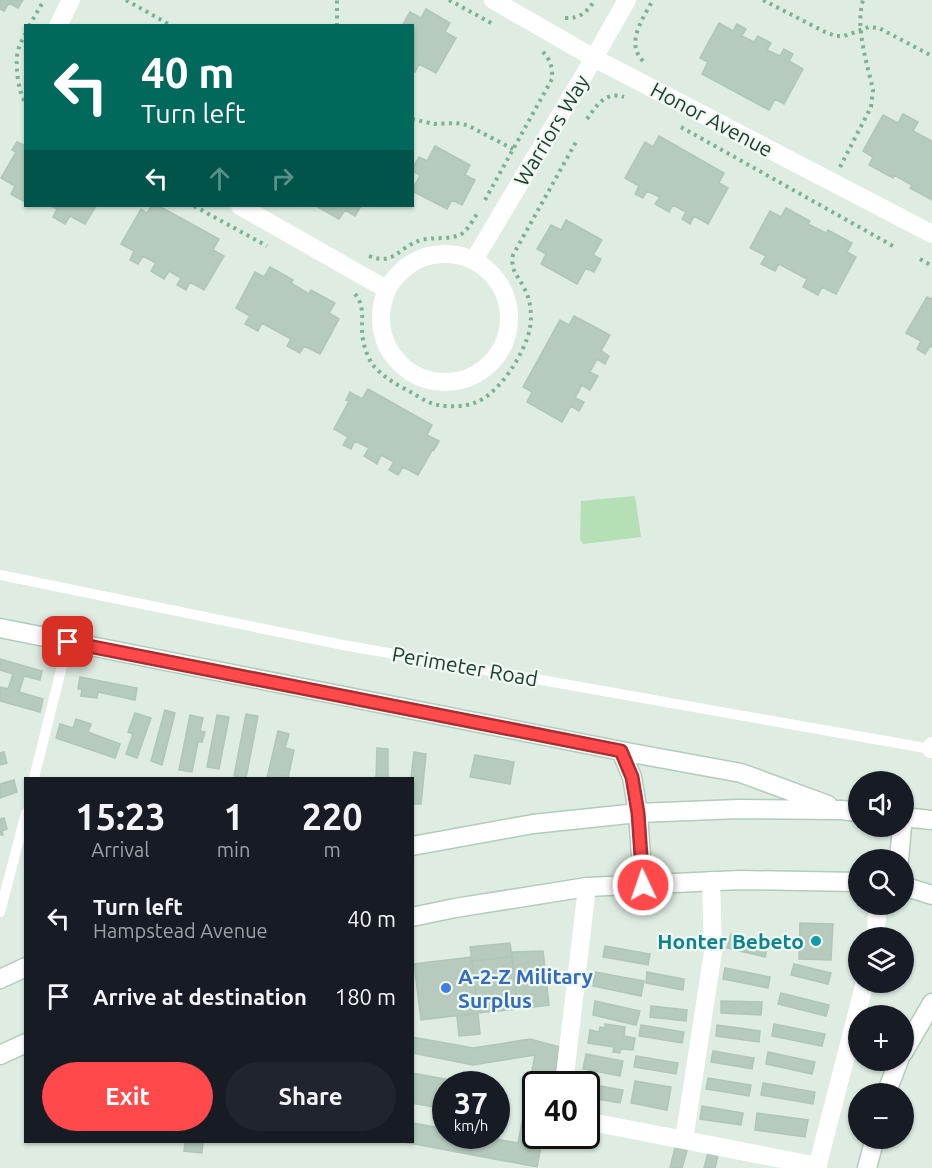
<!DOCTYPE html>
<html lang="en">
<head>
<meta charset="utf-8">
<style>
	body { margin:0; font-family:Ubuntu,sans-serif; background:#20242c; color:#f1f3f6; height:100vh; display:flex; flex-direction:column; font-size:22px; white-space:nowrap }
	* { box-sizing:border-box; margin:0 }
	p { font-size:20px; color:#9ea1a6 }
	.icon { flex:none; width:33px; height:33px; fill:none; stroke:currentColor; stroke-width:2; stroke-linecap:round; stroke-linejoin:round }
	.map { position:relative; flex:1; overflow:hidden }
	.sheet { position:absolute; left:24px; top:777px; width:390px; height:366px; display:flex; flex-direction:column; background:#171b24; border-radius:0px; box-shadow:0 2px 4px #0004 }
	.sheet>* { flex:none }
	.top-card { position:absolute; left:24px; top:24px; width:390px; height:183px; border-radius:0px; box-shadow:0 2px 4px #0004; background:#00695c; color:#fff; overflow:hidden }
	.controls { position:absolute; left:848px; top:771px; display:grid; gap:12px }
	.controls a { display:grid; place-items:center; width:66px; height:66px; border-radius:50%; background:#171b24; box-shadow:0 2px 4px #0004; font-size:30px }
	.speed { position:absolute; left:432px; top:1071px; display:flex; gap:12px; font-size:30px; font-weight:700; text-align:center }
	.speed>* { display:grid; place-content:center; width:78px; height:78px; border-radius:50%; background:#171b24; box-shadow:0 2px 4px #0004; line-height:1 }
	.speed small { font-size:15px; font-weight:400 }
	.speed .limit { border:3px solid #111; border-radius:9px; background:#fff; color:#111 }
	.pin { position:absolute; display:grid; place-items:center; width:51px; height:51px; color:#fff; margin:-26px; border-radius:12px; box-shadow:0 3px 9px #0006 }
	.me { position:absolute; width:66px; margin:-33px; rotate:357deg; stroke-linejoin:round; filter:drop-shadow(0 0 4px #0008) }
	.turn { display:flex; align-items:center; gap:21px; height:126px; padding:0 18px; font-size:27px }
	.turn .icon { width:78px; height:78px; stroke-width:2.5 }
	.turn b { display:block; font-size:42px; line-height:51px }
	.lanes { display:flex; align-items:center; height:57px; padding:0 18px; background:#0003; justify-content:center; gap:30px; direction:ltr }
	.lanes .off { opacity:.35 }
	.eta { display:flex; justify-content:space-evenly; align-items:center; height:102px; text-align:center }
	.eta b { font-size:36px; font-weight:600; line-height:42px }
	.button { display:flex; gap:12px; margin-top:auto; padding:12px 18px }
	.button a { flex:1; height:69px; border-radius:36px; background:#ff494b; color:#fff; font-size:24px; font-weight:600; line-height:69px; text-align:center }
	.button a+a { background:#20242c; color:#f1f3f6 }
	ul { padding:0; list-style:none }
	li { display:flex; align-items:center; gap:18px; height:78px; padding:0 18px }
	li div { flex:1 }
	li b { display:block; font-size:22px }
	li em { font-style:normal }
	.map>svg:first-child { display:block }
	.green { fill:#b5dfb5 }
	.building { fill:#b6cabd; stroke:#b0c6b7; stroke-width:1.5 }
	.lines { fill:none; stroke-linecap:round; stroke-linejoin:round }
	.secondary-casing { stroke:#b1ccbb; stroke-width:21 }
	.path { stroke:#7bb393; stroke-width:4; stroke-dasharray:3 4.5; stroke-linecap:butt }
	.lane { stroke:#fff; stroke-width:10 }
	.street { stroke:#fff; stroke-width:18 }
	.secondary { stroke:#fff; stroke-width:18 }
	.route-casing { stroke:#a62f31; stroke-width:15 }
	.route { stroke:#ff494b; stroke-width:10 }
	.culture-dot { fill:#0f9aa8; stroke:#eff8f1; stroke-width:2 }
	.shop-dot { fill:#3f7fe0; stroke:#eff8f1; stroke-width:2 }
	.labels { text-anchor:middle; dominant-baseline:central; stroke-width:4.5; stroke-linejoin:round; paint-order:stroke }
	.street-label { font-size:21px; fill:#1e3d2d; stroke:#eff8f1 }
	.culture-label { font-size:21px; font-weight:bold; fill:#0d838f; stroke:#eff8f1; text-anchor:end }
	.shop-label { font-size:21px; font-weight:bold; fill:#366cbe; stroke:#eff8f1; text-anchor:start }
</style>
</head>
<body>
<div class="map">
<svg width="932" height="1168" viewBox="0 0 932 1168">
	<rect width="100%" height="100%" fill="#deece2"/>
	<path class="green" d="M635,496L641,537L583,544L580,539L581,501Z"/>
	<path class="building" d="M0,0H23L18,8L9,3L4,11L0,9Z
		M426,9L450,23L445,32L456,38L436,73L419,64L415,72L412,71V26H402L410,12L421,18Z
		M719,23L733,31L737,24L746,29L742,36L754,42L758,36L771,43L767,50L780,56L784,49L793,54L789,61L803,69L784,104L775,99L769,110L702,74L708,62L700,58Z
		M903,114L918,122L913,131L932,141V200L910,188L912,185L894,175L893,178L869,165L873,157L863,151L883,115L898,123Z
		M659,136L724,173L719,183L728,188L708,224L694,216L690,224L682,219L686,212L673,205L669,212L655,204L660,197L647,191L643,198L635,194L639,186L625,178L645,142L653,147Z
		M17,142L26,146V197L23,201L11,194L15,186L1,178L16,152L12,150Z
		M435,146L470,165L465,175L475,180L462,205L452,200L447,209L412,191L420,175L412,171V169L419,157L427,161Z
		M51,206H96L85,224L70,216L65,224L53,217L57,209Z
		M151,206H159L219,239L213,250L224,256L204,290L190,282L186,290L177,285L181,278L169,271L164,279L151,271L156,263L143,256L138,264L130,260L134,251L121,244L141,209L147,213Z
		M316,206H361L355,216L345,210L339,219Z
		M786,208L810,221L808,224L826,233L828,230L852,243L847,252L856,257L836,294L822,287L818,295L803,287L807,279L779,264L775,271L761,264L766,256L750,248L770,211L781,217Z
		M566,220L602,240L593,255L601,259L594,272L586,268L577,284L541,264L546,254L537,249L551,225L561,230Z
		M270,267L293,280L291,283L309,294L311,290L335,303L329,313L339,319L320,354L304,346L300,353L287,346L291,339L262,323L258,331L245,324L250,316L236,308L255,272L264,277Z
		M927,297L932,299V347L930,346L925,354L917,349L921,341L906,333Z
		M574,316L610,335L601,351L609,356L605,364L597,359L590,372L598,376L590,390L582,385L575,398L584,402L579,411L571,406L562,422L527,402L532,392L523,387L560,320L569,325Z
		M368,389L432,425L427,435L439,441L434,450L433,449L418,475L403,467L398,475L389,470L394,462L381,455L377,464L364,456L369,448L355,441L351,449L343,445L348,437L334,429L349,401L346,400L350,392L362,399Z
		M0,659L42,671L40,680L24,676L19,692L43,699L40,712L0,701V687L8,689L13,674L0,670Z
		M80,677L137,688L135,700L98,692L97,698L81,696L82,689H78Z
		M165,710L175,713L162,765L151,761Z
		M135,713L151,718L137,758L126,754L133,734L128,732Z
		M246,714L258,716L246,778L234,776Z
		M190,715L203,718L200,731L205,732L202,742H198L192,772L179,770Z
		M217,715L229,717L219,769L207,767Z
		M76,719L91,724L88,732L120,744L115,758L56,738L60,724L73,728Z
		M278,731L289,734L285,748L294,750L288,778H267Z
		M377,748L388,749V778H376Z
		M4,752L7,763L0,765V753Z
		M414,752L426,754L421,804H412V778H411Z
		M475,755L514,762L510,784L470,777Z
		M14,780L17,792L0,798V784Z
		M4,818L7,829L2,831L3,835H0V819Z
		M800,923L833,924L831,960L799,959Z
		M731,934L768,943L765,957L727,948Z
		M510,943L512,957L472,961L470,947Z
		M605,946L650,954L648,965L603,957Z
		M543,951L549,1005L518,1009L512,952Z
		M471,957L478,1013L421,1020L414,964Z
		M512,957L518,1009L478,1013L472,961Z
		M794,964L831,973L828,984L791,975Z
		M725,968L770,977L768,988L723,979Z
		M595,972L644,981L641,996L593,986Z
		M647,972L684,979L683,990L646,983Z
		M781,993L829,1005L826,1016L778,1004Z
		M595,1001L640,1011L636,1025L593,1015Z
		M721,1001L762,1002L761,1015L721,1013Z
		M651,1006L687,1010L686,1021L650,1017Z
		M478,1013L480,1034L459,1036L457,1016Z
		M605,1024L625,1027L624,1036L635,1038L633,1050L621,1049L620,1053L613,1052L614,1047L588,1043L590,1030L599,1032L600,1027L605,1028Z
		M774,1024L825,1034L822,1046L772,1036Z
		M641,1025L684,1032L682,1043L639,1036Z
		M717,1025L760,1031L759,1042L716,1036Z
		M412,1037L473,1048L530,1039L560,1047L553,1084H536V1136H543L537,1167L404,1142H412V1123L446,1129V1136H478L518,1143L535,1055L473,1065L412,1053Z
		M713,1051L754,1058L752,1069L711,1062Z
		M768,1052L815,1062L812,1074L766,1064Z
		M586,1054L623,1061L620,1076L583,1069Z
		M636,1056L678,1063L676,1074L634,1067Z
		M412,1073L472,1084H446V1109L412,1103Z
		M708,1078L751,1085L749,1096L706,1089Z
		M635,1081L671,1087L667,1110L631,1103Z
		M583,1083L623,1090L620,1103L586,1097V1084H583Z
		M763,1083L815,1092L813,1104L761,1095Z
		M702,1106L743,1113L741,1125L700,1119Z
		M757,1113L808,1120L805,1137L755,1130Z
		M185,1142H203L202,1153L184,1151Z
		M676,1144L688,1147L682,1168H670Z
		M708,1153L718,1155L715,1168H704Z"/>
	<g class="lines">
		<defs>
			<path id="secondary" d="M0,628L621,751L632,777L638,813L643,885
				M621,751L741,773L828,805
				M903,817L932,820
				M412,846L533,824L638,813L739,809L841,810L858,812
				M899,860L902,826
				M903,886L932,895
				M412,917L455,908L587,887L740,880L858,882
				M0,979L26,967
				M903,1053L932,1003
				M0,1055L26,1043
				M886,1094L899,1060
				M867,1168L875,1138"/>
		</defs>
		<use href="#secondary" class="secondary-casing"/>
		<path class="path" d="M126,0L172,26
			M449,0L493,24
			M763,0L825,32L836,36H844L869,27L879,28L932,56
			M565,18C580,19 587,12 595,0
			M29,26L44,0
			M337,26V0
			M26,33C22,40 18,47 17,56C16,68 18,93 26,103
			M643,61C625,43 643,18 653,0
			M412,119L434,124L456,123L467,125L513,149
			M587,119C597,105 605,91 624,97
			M681,127L893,246
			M840,167L871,107L873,90C867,63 855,27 863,0
			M485,200L552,79C553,67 550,59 542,51
			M194,206L267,246
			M369,256C395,266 398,247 421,240C432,237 454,240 463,233C468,229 473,220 477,214
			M920,259L932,266
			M355,294C364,305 362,316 362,329C362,341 366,354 372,364C382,376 395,384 409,391C418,396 427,403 438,405C448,407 464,407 474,403C499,395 525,353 530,328C532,315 531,300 524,288C518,275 510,271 513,255L576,142"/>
		<path class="lane" d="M0,575L343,645L931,749
			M34,778L68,642
			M0,912L26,813"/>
		<path class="street" d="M493,0L594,58L932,234
			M58,26L71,0
			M240,206L386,289
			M381 318a64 64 0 1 1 128 0a64 64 0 1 1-128 0Z
			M474,260L594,58L627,0
			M931,749L932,746
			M875,938L878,904
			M564,1084L587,887
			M586,1121L818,1166
			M684,1140L713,952L711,881
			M817,1168L865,982"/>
		<use href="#secondary" class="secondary"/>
	</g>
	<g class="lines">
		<defs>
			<path id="route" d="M68,642L621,751L632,777L638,813L643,885"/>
		</defs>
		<use href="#route" class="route-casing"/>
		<use href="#route" class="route"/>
	</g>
	<circle class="culture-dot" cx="816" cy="941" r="6"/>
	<circle class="shop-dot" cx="446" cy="988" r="6"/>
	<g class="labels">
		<g class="street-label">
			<text transform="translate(712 119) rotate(28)">Honor Avenue</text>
			<text transform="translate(551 130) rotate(-59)">Warriors Way</text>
			<text transform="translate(465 666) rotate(10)">Perimeter Road</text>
		</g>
		<g class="culture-label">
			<text x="804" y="941">Honter Bebeto</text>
		</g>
		<g class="shop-label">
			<text x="458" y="976">A-2-Z Military<tspan x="458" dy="24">Surplus</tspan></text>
		</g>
	</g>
</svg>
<div class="controls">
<a><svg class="icon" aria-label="sound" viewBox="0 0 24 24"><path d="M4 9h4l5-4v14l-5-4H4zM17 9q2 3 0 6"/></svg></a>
<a><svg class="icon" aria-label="search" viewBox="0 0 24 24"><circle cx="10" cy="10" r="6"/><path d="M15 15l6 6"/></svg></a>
<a><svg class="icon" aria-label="layers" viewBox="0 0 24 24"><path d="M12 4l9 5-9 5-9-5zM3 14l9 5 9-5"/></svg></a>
<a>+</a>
<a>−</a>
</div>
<div class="speed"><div>37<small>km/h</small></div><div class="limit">40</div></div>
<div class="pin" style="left:68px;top:642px;background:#d93025"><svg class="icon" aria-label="arrive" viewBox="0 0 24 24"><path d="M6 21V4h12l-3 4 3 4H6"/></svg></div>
<svg class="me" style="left:643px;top:885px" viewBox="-20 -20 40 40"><circle r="17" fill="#ff494b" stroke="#fff" stroke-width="3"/><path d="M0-11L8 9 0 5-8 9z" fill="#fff"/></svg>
<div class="top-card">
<div class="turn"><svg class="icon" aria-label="left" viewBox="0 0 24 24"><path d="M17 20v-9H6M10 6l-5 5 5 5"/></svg><div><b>40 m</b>Turn left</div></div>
<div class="lanes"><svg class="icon" aria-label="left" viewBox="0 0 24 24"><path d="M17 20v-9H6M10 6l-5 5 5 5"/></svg><svg class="icon off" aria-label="ahead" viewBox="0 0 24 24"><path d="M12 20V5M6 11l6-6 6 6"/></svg><svg class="icon off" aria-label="right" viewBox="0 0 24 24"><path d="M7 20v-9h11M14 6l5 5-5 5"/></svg></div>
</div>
<section class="sheet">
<div class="eta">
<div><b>15:23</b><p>Arrival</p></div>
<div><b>1</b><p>min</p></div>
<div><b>220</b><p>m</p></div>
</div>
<ul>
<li><svg class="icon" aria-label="left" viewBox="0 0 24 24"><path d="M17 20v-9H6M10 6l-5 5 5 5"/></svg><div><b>Turn left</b><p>Hampstead Avenue</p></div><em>40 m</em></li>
<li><svg class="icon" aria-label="arrive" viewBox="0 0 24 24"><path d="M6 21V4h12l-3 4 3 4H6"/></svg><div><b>Arrive at destination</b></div><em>180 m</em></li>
</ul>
<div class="button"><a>Exit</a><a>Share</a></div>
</section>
</div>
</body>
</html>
